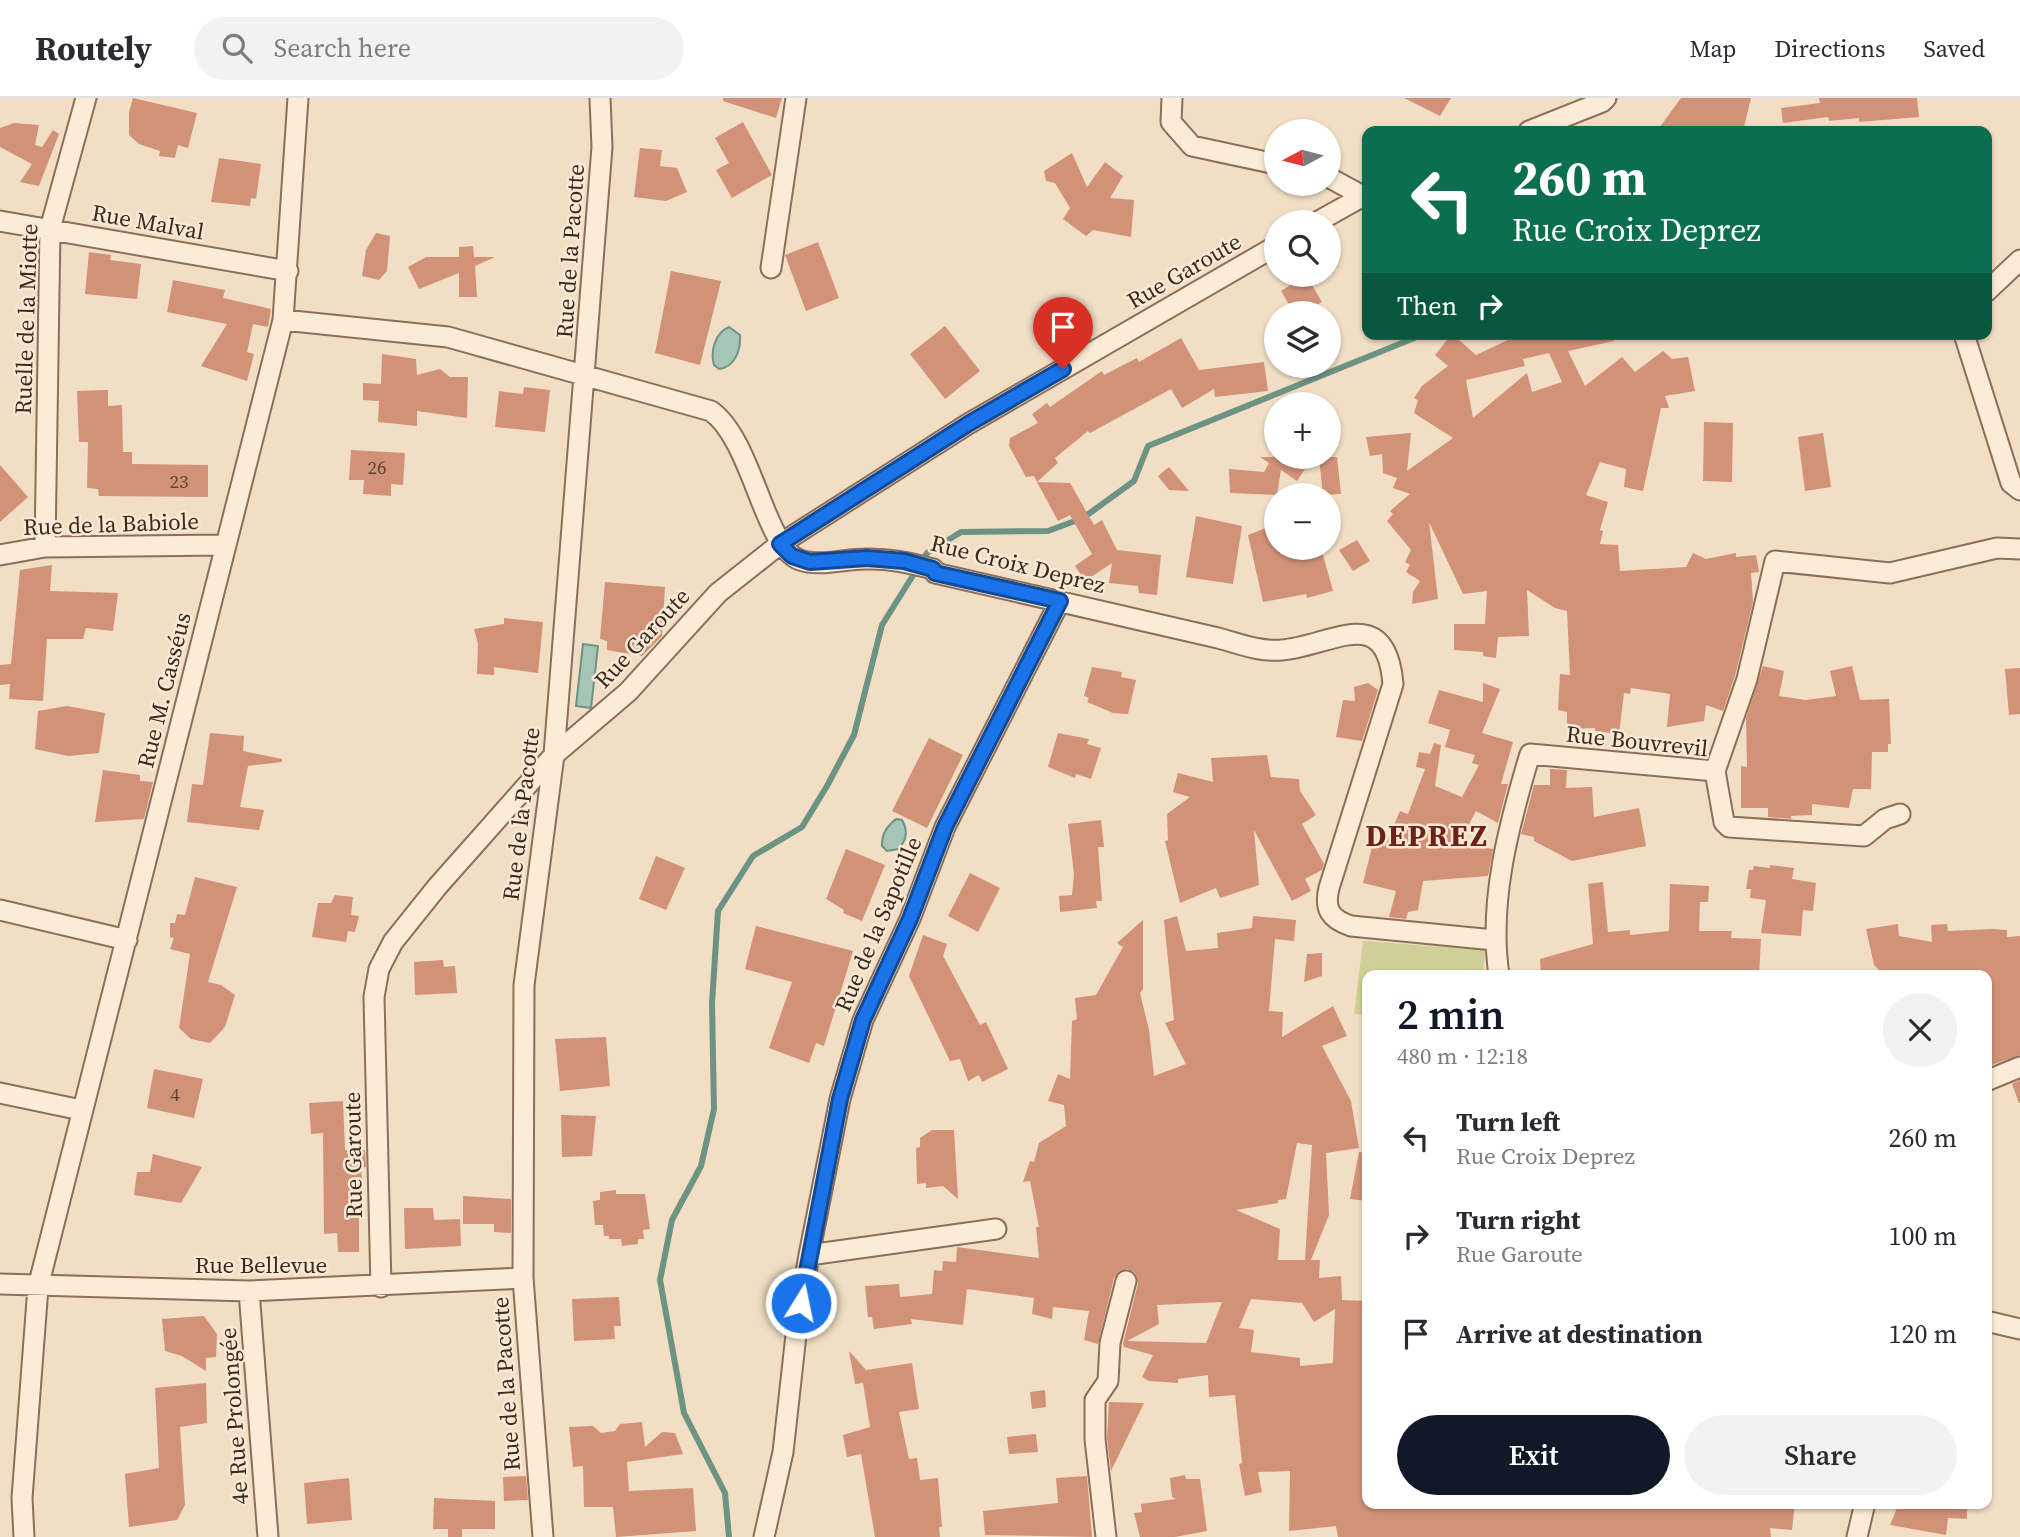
<!DOCTYPE html>
<html lang="en">
<head>
<meta charset="utf-8">
<style>
	body { margin:0; font-family:"Source Serif 4",serif; background:#f2f2f3; color:#2b2b33; height:100vh; display:flex; flex-direction:column; font-size:26px; white-space:nowrap }
	* { box-sizing:border-box; margin:0 }
	p { font-size:23px; color:#7c7c81 }
	.icon { flex:none; width:38px; height:38px; fill:none; stroke:currentColor; stroke-width:2; stroke-linecap:round; stroke-linejoin:round }
	.map { position:relative; flex:1; overflow:hidden }
	.side { position:absolute; left:1362px; top:872px; width:630px; height:539px; display:flex; flex-direction:column; background:#fff; border-radius:14px; box-shadow:0 2px 5px #0004 }
	.side>* { flex:none }
	.banner { position:absolute; left:1362px; top:28px; width:630px; height:214px; border-radius:14px; box-shadow:0 2px 5px #0004; background:#0b6e4f; color:#fff; overflow:hidden }
	.needle { width:46px; rotate:263deg }
	.tools { position:absolute; left:1264px; top:21px; display:grid; gap:14px }
	.tools a { display:grid; place-items:center; width:77px; height:77px; border-radius:50%; background:#fff; box-shadow:0 2px 5px #0004; font-size:35px }
	.pin { position:absolute; display:grid; place-items:center; width:60px; height:60px; color:#fff; margin:-72px -30px; border-radius:50% 50% 50% 0; rotate:-45deg; box-shadow:0 0 7px #0007 }
	.pin .icon { rotate:45deg }
	.me { position:absolute; width:77px; margin:-38px; rotate:10deg; stroke-linejoin:round; filter:drop-shadow(0 0 5px #0008) }
	.turn { display:flex; align-items:center; gap:24px; height:147px; padding:0 35px; font-size:32px }
	.turn .icon { width:91px; height:91px; stroke-width:2.5 }
	.turn b { display:block; font-size:49px; line-height:60px }
	.then { display:flex; align-items:center; height:66px; padding:0 35px; background:#0003; gap:14px; font-size:26px }
	.round { display:grid; place-items:center; flex:none; width:74px; height:74px; border-radius:37px; background:#f2f2f3 }
	.summary { display:flex; align-items:center; justify-content:space-between; height:119px; padding:0 35px }
	h1 { font-size:42px; font-weight:600; line-height:52px; color:#111827 }
	.button { display:flex; gap:14px; margin-top:auto; padding:14px 35px }
	.button a { flex:1; height:80px; border-radius:42px; background:#111827; color:#fff; font-size:28px; font-weight:600; line-height:80px; text-align:center }
	.button a+a { background:#f2f2f3; color:#2b2b33 }
	ul { padding:0; list-style:none }
	li { display:flex; align-items:center; gap:21px; height:98px; padding:0 35px }
	li div { flex:1 }
	li b { display:block; font-size:26px }
	li em { font-style:normal }
	header { display:flex; align-items:center; gap:42px; box-sizing:border-box; height:98px; padding:0 35px; background:#fff; border-bottom:2px solid #e1e1e2 }
	header strong { font-size:33px }
	nav { display:flex; gap:38px; margin-inline-start:auto; font-size:24px }
	.search { width:490px; height:63px; background:#f2f2f3; display:flex; align-items:center; gap:18px; box-sizing:border-box; padding:0 24px; border-radius:38px; color:#7c7c81; font-size:26px }
	.map>svg:first-child { display:block }
	.green { fill:#d0cf97 }
	.water { fill:#a6c4b7; stroke:#6c9384; stroke-width:2 }
	.lines { fill:none; stroke-linecap:round; stroke-linejoin:round }
	.stream { stroke:#6c9384; stroke-width:6 }
	.building { fill:#d19278; fill-rule:evenodd }
	.minor-casing { stroke:#8d6e59; stroke-width:23 }
	.minor { stroke:#fbecd8; stroke-width:19 }
	.route-casing { stroke:#114b97; stroke-width:18 }
	.route { stroke:#1a73e8; stroke-width:12 }
	.labels { text-anchor:middle; dominant-baseline:central; stroke-width:5; stroke-linejoin:round; paint-order:stroke }
	.number-label { font-size:19px; fill:#614334 }
	.street-label { font-size:23px; fill:#3c291e; stroke:#f8e9d4 }
	.district-label { font-size:30px; font-weight:bold; letter-spacing:2px; fill:#6c211b; stroke:#f8e9d4 }
</style>
</head>
<body>
<header>
<strong>Routely</strong>
<div class="search"><svg class="icon" aria-label="search" viewBox="0 0 24 24"><circle cx="10" cy="10" r="6"/><path d="M15 15l6 6"/></svg>Search here</div>
<nav><a>Map</a><a>Directions</a><a>Saved</a></nav>
</header>
<div class="map">
<svg width="2020" height="1439" viewBox="0 0 2020 1439">
	<rect width="100%" height="100%" fill="#f1dec4"/>
	<path class="green" d="M1363,843L1485,852L1483,877H1367V917L1354,916Z"/>
	<path class="water" d="M729,229L740,237C741,252 735,269 719,271L714,267C710,253 715,235 729,229Z
		M583,546L598,548L591,610L576,608Z
		M896,721L902,722C908,732 907,743 898,751L887,753L882,748C881,736 887,728 896,721Z"/>
	<g class="lines">
		<path class="stream" d="M729,1439L725,1395L684,1315L660,1182L672,1122L701,1068L714,1011L712,905L718,813L753,758L802,729L827,688L854,637L882,527L927,455L961,434L1048,433L1083,420L1134,383L1148,348L1424,236"/>
	</g>
	<path class="building" d="M133,0L197,15L188,50L178,47L175,60L159,58L160,53L139,46L129,37V14Z
		M723,0H782L776,20L723,3Z
		M1404,0H1451L1440,18Z
		M1681,0H1751L1743,33H1657Z
		M1819,0H1917L1919,19L1859,24V20L1829,23L1828,19L1783,25L1781,10L1820,5Z
		M743,24L772,77L732,100L716,72L729,65L715,40Z
		M14,25L39,27L35,47L42,49L53,32L59,36L39,88L20,84L32,66L0,49V30Z
		M640,50L662,52L660,68L677,70L687,94L666,103L634,99Z
		M1072,55L1087,89L1105,64L1123,78L1110,100L1134,102L1131,139L1093,132L1086,138L1063,121L1070,110L1055,85L1046,83L1044,73Z
		M219,60L261,66L256,101L251,100L250,108L211,104Z
		M376,135L390,138L387,173L379,182L362,178L366,152Z
		M818,144L839,200L806,213L785,157Z
		M473,148L474,159H495L475,168L477,199H459V175L419,191L408,169L426,159H459V149Z
		M89,154L111,157L110,162L141,166L137,201L85,196Z
		M671,173L721,183L700,267L655,255Z
		M1306,177L1322,204L1302,215H1294L1281,193Z
		M173,182L225,192L223,200L271,211L268,229L253,226L247,254L254,256L247,283L201,268L227,226L167,214Z
		M945,228L980,273L945,301L910,256Z
		M1452,236L1476,257L1508,242L1507,236H1614V243L1568,253L1585,288L1622,259L1635,274L1663,253L1672,261L1688,259L1695,293L1665,298L1669,310H1661L1643,393L1624,389L1626,371L1600,364L1586,397L1608,404L1600,432L1603,433L1600,446L1618,447L1620,473L1686,469L1693,455L1706,461L1736,455V459L1756,457L1759,474L1751,475L1753,504L1735,578L1723,613L1706,607L1704,623L1667,629L1670,596L1631,590L1630,596L1624,595L1619,636L1595,633V630L1567,631V614L1558,612L1560,576L1570,577L1567,513L1555,510L1527,492L1529,538L1498,539L1496,560L1483,558V554L1454,552V526H1485L1487,493L1463,496L1429,424L1438,501L1412,506L1413,494L1420,483L1406,474L1410,467L1405,464L1411,452L1387,423L1393,416L1390,413L1410,396L1393,390L1397,380L1383,375L1382,356L1370,358L1366,339L1411,335L1407,373L1453,340L1414,315L1418,302L1414,300L1422,288L1448,268L1435,257ZM1549,255L1562,284L1532,294L1527,275L1473,320L1466,282L1525,268L1523,261Z
		M1181,240L1199,272L1264,264L1268,293L1215,299L1214,291L1182,310L1171,291L1090,335L1088,333L1055,360L1058,365L1037,384L1034,378L1026,379L1009,348L1010,340L1038,325L1032,316L1047,305L1050,309L1102,273L1104,277L1137,260L1139,264Z
		M382,256L416,261L417,277L440,271L450,279H468L467,320L417,313V328L378,324L379,303L363,302V285L381,286Z
		M524,289L550,292L545,334L495,329L499,293L523,296Z
		M108,292V308L122,307L123,354H132V366L208,367V399L99,398L98,391L87,390L88,344H79L77,293Z
		M1704,324L1733,325L1732,384L1703,383Z
		M1823,335L1831,389L1805,393L1798,339Z
		M351,352L405,355L403,387L391,386V398L363,396L364,382H349Z
		M1276,353V359H1313L1297,383L1281,372L1277,397L1230,395L1229,371L1264,374L1269,365L1260,359H1273Z
		M1319,359H1337L1341,396L1323,397Z
		M0,367L28,399L0,424Z
		M1169,369L1189,393L1169,392L1158,378Z
		M1037,384L1070,385L1094,427L1102,422L1117,452L1161,457L1157,497L1139,495L1138,488L1109,485L1112,465L1085,483L1075,468L1092,456L1070,417L1058,423Z
		M1196,418L1242,428L1233,486L1186,479Z
		M1276,426V450H1321L1333,493L1307,500L1306,496L1263,504L1248,437Z
		M1357,442L1370,463L1353,473L1339,452Z
		M52,467L50,493L118,495L113,533L86,530L83,541H47L43,603L9,601L10,586L0,587V567L11,566L20,472Z
		M605,484L665,489L662,538L642,558L607,552V543L600,541Z
		M504,520L543,524L538,575L494,569V577L477,576L478,546L474,531L504,526Z
		M1763,568L1784,573L1779,598L1806,602L1836,598L1830,573L1852,568L1860,602L1889,601L1891,646H1888V654H1872L1871,691H1853L1849,710L1812,706V717L1791,718V721L1768,719V710H1741V668L1747,669L1746,620Z
		M1092,569L1122,574L1121,579L1136,582L1128,616L1113,615L1087,604L1089,600L1084,598Z
		M2020,570V616L2009,617L2005,571Z
		M1368,585L1378,592L1362,643L1336,639L1343,602L1355,603L1354,589Z
		M1483,585L1500,591L1482,635L1513,644L1501,686H1508L1498,725L1476,713L1459,746L1493,751L1488,778L1423,783L1418,812L1408,814L1406,821L1389,819L1396,793L1363,785L1373,745L1385,748L1400,713L1408,716L1425,671L1416,669L1419,654L1430,656L1434,645L1441,647L1435,688L1462,699L1479,667L1472,665L1475,657L1445,649L1450,632L1428,625L1439,592L1483,604Z
		M67,608L105,615L99,655L68,658L35,651L38,613Z
		M210,635L244,638L243,653L282,661V664L248,668L240,709L264,712L259,732L187,724L192,686L203,687Z
		M1058,635L1089,641L1087,646L1101,650L1091,681L1076,676L1075,680L1048,669Z
		M929,640L963,657L927,730L892,713Z
		M1267,657L1271,679L1299,681L1300,693L1316,717L1302,726L1324,766L1322,772L1305,781L1311,793L1292,803L1254,732L1259,787L1220,800L1216,790L1180,805L1165,743L1168,742L1167,716L1190,699L1173,694L1178,675L1213,684L1211,660Z
		M1550,671L1567,672L1566,690L1592,689L1594,719L1639,710L1646,748L1572,763L1534,743V739L1521,736L1534,687H1550Z
		M103,672L140,677V683L153,684L144,721L95,724Z
		M1101,722L1104,749H1098L1102,803H1096L1097,810L1060,814L1059,798L1072,797L1074,776L1068,726Z
		M846,751L885,767L862,823L843,815L844,812L826,801Z
		M656,758L685,770L666,812L639,801Z
		M1770,767L1794,770L1792,781L1816,785L1813,813L1803,812L1801,838L1761,835L1766,802L1750,800L1751,791H1746L1749,772H1753L1754,768L1770,770Z
		M970,775L1000,790L978,834L948,818Z
		M195,779L237,789L208,884L221,887L235,897L225,929L210,945L191,941L179,930L190,856L170,851L174,840L170,839V825H175L177,816L185,817Z
		M1603,784L1608,834L1630,832V837L1669,833L1670,786L1709,788L1708,804H1700L1699,833H1732L1731,840L1761,841L1759,877H1541L1540,861L1593,846L1588,786Z
		M335,797L353,799L351,817L359,818L355,834L348,833L346,844L312,839L318,805H331Z
		M1177,818L1186,853L1218,850L1217,835L1252,830L1253,818L1296,822L1294,843L1275,841L1269,913L1283,914L1282,939L1333,908L1347,938L1322,948L1351,1003L1359,1050L1326,1055L1329,1117L1311,1162H1320L1319,1180L1341,1178L1342,1202L1367,1203V1405H1795L1792,1432L1770,1430L1771,1439H1338L1336,1428L1289,1433L1290,1373L1258,1374L1262,1394L1245,1398L1239,1366L1242,1365L1235,1297L1209,1299L1208,1277L1178,1281V1285L1149,1283L1142,1279L1153,1257L1124,1249L1123,1246L1138,1185L1135,1175L1128,1171L1118,1174L1114,1180L1098,1246L1084,1242L1089,1213L1053,1209L1052,1221L1032,1216L1034,1200L967,1191L963,1227L911,1221L912,1226L874,1231L872,1219H868L865,1188L899,1186L900,1199L932,1196L934,1172L942,1173L943,1163L956,1164L957,1149L1039,1160L1036,1129H1039L1030,1083L1023,1084L1030,1063L1034,1064L1039,1045L1066,1028L1064,1007L1048,1003L1058,976L1070,981L1072,923L1077,921L1075,900L1096,897L1123,849L1117,845L1143,822V891L1140,895L1149,932L1154,978L1186,966L1165,925L1174,922L1164,822ZM1297,1045L1312,1047L1305,1162H1278L1280,1131L1236,1112L1278,1105V1102L1286,1101ZM1251,1201L1302,1205L1314,1224L1335,1211L1333,1265L1300,1268V1260L1251,1254L1254,1232L1239,1230ZM1222,1204L1206,1245L1127,1243L1159,1226L1157,1207Z
		M1898,826L1899,838L1932,844L1931,827L1947,826L1948,833L1993,831L2007,832V839L2020,838V957L1986,969V877L1882,875L1874,867L1866,831Z
		M756,828L853,853L824,948L816,945L809,965L769,950L792,884L745,871Z
		M923,837L947,846L943,858L980,927L986,924L1008,971L982,984L979,977L968,983L960,961L950,963L909,878Z
		M1322,855V878L1304,884L1307,856Z
		M443,862L444,869L455,868L457,895L415,897L414,864Z
		M606,939L610,988L560,993L555,941Z
		M154,971L203,981L194,1020L147,1010Z
		M2020,982V1005H2019L2012,986Z
		M343,1003L345,1052H365L366,1069L361,1070L362,1082H359V1154H338L337,1135L324,1136L323,1035L311,1036L309,1005Z
		M561,1017L596,1018L592,1058L562,1059Z
		M932,1032H954L958,1101L943,1088L926,1090V1085L917,1086L916,1050L920,1049V1040Z
		M1359,1054L1367,1055V1103L1350,1101Z
		M153,1056L202,1069L181,1105L134,1097L137,1074H150Z
		M616,1092V1096H645L650,1131L643,1132L644,1141H638V1146L622,1148L621,1141H609V1138H604L603,1127H595L593,1103L600,1102V1094Z
		M463,1098L511,1101V1135L494,1134V1126H463Z
		M404,1110H433L434,1122L460,1121L461,1148L405,1151Z
		M619,1199L621,1228H614L615,1241L574,1243L572,1201Z
		M204,1218L217,1236L216,1259L206,1260V1273L182,1258L165,1253L162,1221Z
		M849,1253L866,1272L912,1265L919,1311L899,1314L909,1361L917,1360L920,1382L938,1380L942,1429H939L940,1439H875L861,1356L847,1359L843,1337L870,1329L863,1285L855,1286Z
		M206,1285L207,1325L180,1329L185,1407L177,1422L129,1429L125,1376L159,1370L155,1290Z
		M1045,1292L1046,1309L1032,1311L1030,1294Z
		M1109,1304L1144,1305L1111,1373L1107,1340Z
		M642,1324L645,1349L662,1334L675,1335L683,1356L627,1364L629,1393L693,1390L696,1433L616,1439L613,1409H584L583,1368L573,1369L569,1329L593,1328L601,1335L615,1333L620,1326Z
		M1036,1336L1038,1354L1009,1356L1007,1339Z
		M1185,1377L1186,1381H1200L1207,1433L1175,1439H1140L1134,1415L1142,1414L1141,1406L1176,1401L1172,1399L1170,1380Z
		M526,1378L528,1402L504,1403L503,1379Z
		M1087,1378L1092,1439L985,1437L983,1413L1058,1405L1056,1380Z
		M349,1380L352,1422L307,1426L304,1385Z
		M434,1400L495,1403V1431H462V1439H448V1431H433Z
		M1899,1405H1967V1421L1948,1420L1946,1437L1890,1427Z"/>
	<g class="lines">
		<defs>
			<path id="minor" d="M1172,0L1171,24L1192,48L1276,66
				M1529,33L1602,4L1606,0
				M1328,79L1363,98
				M0,123L288,173
				M1317,124L1367,96
				M771,170L796,0
				M1986,194L2020,162
				M283,222L448,239L711,313C753,343 764,450 800,462C819,469 845,461 864,461C888,460 910,465 933,471L935,475L1218,540C1240,546 1259,554 1282,552C1331,548 1386,503 1393,586L1329,790C1324,811 1330,821 1351,828L1494,842
				M1964,236L2011,385L2020,392
				M45,449L50,131L86,0
				M0,457L45,449L224,447
				M1715,673L1747,581L1775,463L1890,475L1997,450L2020,451
				M0,812L127,842
				M1499,877C1488,804 1509,726 1530,656L1715,673L1724,724L1729,729L1864,738L1885,721L1900,716
				M1986,983L2020,969
				M0,995L81,1012
				M809,1157L996,1131
				M0,1186L249,1193L523,1180
				M381,1189L374,899L379,871L393,844L437,789L554,657L628,594L718,495L780,446L968,326L1276,148
				M249,1193L268,1439
				M1986,1223L2020,1231
				M24,1439L22,1400L38,1189L283,222L298,0
				M543,1439L523,1180L524,887L554,657L602,49L600,0
				M764,1439L783,1354L797,1228L809,1157L840,1001L863,922L910,821L945,729L1060,503
				M1106,1439L1095,1341V1302L1108,1283L1110,1245L1126,1183
				M1857,1439L1865,1405"/>
		</defs>
		<use href="#minor" class="minor-casing"/>
		<use href="#minor" class="minor"/>
	</g>
	<g class="lines">
		<defs>
			<path id="route" d="M801,1205L840,1001L863,922L910,821L945,729L1060,503L935,475L933,471L904,463L867,460L810,464L792,458L780,446L968,326L1063,271"/>
		</defs>
		<use href="#route" class="route-casing"/>
		<use href="#route" class="route"/>
	</g>
	<g class="labels">
		<g class="number-label">
			<text x="377" y="369">26</text>
			<text x="179" y="383">23</text>
			<text x="175" y="996">4</text>
		</g>
		<g class="street-label">
			<text transform="translate(148 124) rotate(10)">Rue Malval</text>
			<text transform="translate(570 153) rotate(-86)">Rue de la Pacotte</text>
			<text transform="translate(1184 173) rotate(-30)">Rue Garoute</text>
			<text transform="translate(26 221) rotate(-88)">Ruelle de la Miotte</text>
			<text transform="translate(111 426) rotate(-2)">Rue de la Babiole</text>
			<text transform="translate(1018 466) rotate(14)">Rue Croix Deprez</text>
			<text transform="translate(642 540) rotate(-47)">Rue Garoute</text>
			<text transform="translate(164 592) rotate(-76)">Rue M. Casséus</text>
			<text transform="translate(1637 643) rotate(6)">Rue Bouvrevil</text>
			<text transform="translate(521 716) rotate(-83)">Rue de la Pacotte</text>
			<text transform="translate(878 826) rotate(-67)">Rue de la Sapotille</text>
			<text transform="translate(353 1057) rotate(-91)">Rue Garoute</text>
			<text x="261" y="1167">Rue Bellevue</text>
			<text transform="translate(506 1286) rotate(-94)">Rue de la Pacotte</text>
			<text transform="translate(234 1318) rotate(-94)">4e Rue Prolongée</text>
		</g>
		<g class="district-label">
			<text x="1427" y="737">DEPREZ</text>
		</g>
	</g>
</svg>
<div class="tools">
<a><svg class="needle" viewBox="-14 -14 28 28"><path d="M0-13l5 13h-10z" fill="#e53935"/><path d="M0 13l5-13h-10z" fill="#7c7c81"/></svg></a>
<a><svg class="icon" aria-label="search" viewBox="0 0 24 24"><circle cx="10" cy="10" r="6"/><path d="M15 15l6 6"/></svg></a>
<a><svg class="icon" aria-label="layers" viewBox="0 0 24 24"><path d="M12 4l9 5-9 5-9-5zM3 14l9 5 9-5"/></svg></a>
<a>+</a>
<a>−</a>
</div>
<div class="pin" style="left:1063px;top:271px;background:#d93025"><svg class="icon" aria-label="arrive" viewBox="0 0 24 24"><path d="M6 21V4h12l-3 4 3 4H6"/></svg></div>
<svg class="me" style="left:801px;top:1205px" viewBox="-20 -20 40 40"><circle r="17" fill="#1a73e8" stroke="#fff" stroke-width="3"/><path d="M0-11L8 9 0 5-8 9z" fill="#fff"/></svg>
<div class="banner">
<div class="turn"><svg class="icon" aria-label="left" viewBox="0 0 24 24"><path d="M17 20v-9H6M10 6l-5 5 5 5"/></svg><div><b>260 m</b>Rue Croix Deprez</div></div>
<div class="then">Then<svg class="icon" aria-label="right" viewBox="0 0 24 24"><path d="M7 20v-9h11M14 6l5 5-5 5"/></svg></div>
</div>
<section class="side">
<div class="summary"><div><h1>2 min</h1><p>480 m · 12:18</p></div><a class="round"><svg class="icon" aria-label="close" viewBox="0 0 24 24"><path d="M6 6l12 12M18 6L6 18"/></svg></a></div>
<ul>
<li><svg class="icon" aria-label="left" viewBox="0 0 24 24"><path d="M17 20v-9H6M10 6l-5 5 5 5"/></svg><div><b>Turn left</b><p>Rue Croix Deprez</p></div><em>260 m</em></li>
<li><svg class="icon" aria-label="right" viewBox="0 0 24 24"><path d="M7 20v-9h11M14 6l5 5-5 5"/></svg><div><b>Turn right</b><p>Rue Garoute</p></div><em>100 m</em></li>
<li><svg class="icon" aria-label="arrive" viewBox="0 0 24 24"><path d="M6 21V4h12l-3 4 3 4H6"/></svg><div><b>Arrive at destination</b></div><em>120 m</em></li>
</ul>
<div class="button"><a>Exit</a><a>Share</a></div>
</section>
</div>
</body>
</html>
